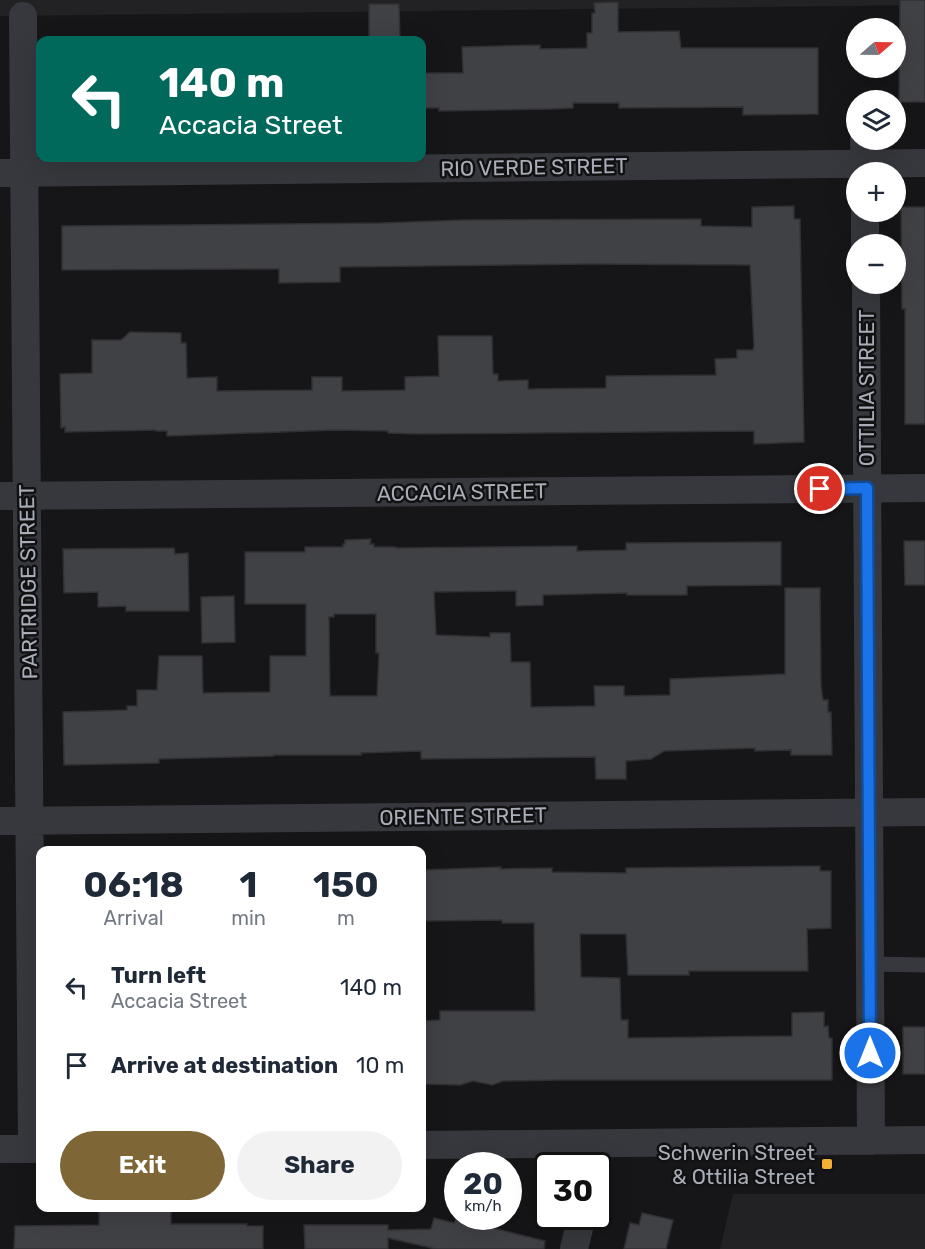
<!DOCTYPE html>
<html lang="en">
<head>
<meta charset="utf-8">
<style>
	body { margin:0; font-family:Rubik,sans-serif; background:#f2f2f3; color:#1f2937; height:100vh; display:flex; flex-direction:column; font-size:22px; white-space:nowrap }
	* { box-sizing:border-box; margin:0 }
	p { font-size:20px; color:#747a83 }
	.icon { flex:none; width:33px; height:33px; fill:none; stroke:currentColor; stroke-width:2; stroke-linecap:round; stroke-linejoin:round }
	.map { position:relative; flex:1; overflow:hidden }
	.drawer { position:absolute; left:36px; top:846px; width:390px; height:366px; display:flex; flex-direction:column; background:#fff; border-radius:12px; box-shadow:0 6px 24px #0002 }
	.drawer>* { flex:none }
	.hud { position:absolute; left:36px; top:36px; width:390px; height:126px; border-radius:12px; box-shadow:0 6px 24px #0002; background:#00695c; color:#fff; overflow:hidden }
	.needle { width:39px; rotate:70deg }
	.buttons { position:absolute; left:846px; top:18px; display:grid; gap:12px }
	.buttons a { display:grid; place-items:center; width:60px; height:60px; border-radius:50%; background:#fff; box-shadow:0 6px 24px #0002; font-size:30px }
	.speed { position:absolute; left:444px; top:1152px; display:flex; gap:12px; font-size:30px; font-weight:700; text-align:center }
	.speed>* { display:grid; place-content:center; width:78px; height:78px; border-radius:50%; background:#fff; box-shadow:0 6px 24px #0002; line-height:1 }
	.speed small { font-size:15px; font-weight:400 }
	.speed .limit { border:3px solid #111; border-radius:9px; background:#fff; color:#111 }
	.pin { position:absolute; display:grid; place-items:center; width:51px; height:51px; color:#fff; margin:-26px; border:3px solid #fff; border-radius:50%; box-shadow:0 2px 6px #0007 }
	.me { position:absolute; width:66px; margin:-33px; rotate:0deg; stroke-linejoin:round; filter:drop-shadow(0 0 4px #0008) }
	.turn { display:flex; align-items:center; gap:21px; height:126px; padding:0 24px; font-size:27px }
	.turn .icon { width:78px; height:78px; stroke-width:2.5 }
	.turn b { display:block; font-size:42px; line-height:51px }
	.eta { display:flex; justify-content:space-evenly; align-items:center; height:102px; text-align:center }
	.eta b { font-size:36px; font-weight:700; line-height:42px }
	.button { display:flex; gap:12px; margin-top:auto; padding:12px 24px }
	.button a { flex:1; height:69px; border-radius:36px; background:#7e6636; color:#fff; font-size:24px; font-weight:700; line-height:69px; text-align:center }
	.button a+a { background:#f2f2f3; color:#1f2937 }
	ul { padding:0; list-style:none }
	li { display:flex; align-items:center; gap:18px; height:78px; padding:0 24px }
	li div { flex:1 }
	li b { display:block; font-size:22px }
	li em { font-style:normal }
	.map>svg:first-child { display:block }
	.built { fill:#222225 }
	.building { fill:#404145; stroke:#303034; stroke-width:1.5; fill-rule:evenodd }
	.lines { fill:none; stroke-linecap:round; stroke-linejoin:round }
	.service { stroke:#37383d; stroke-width:15 }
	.minor { stroke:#37383d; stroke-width:28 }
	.route-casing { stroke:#114b97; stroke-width:15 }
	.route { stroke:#1a73e8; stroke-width:10 }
	.poi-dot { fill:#f2b134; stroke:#111113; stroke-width:2 }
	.labels { text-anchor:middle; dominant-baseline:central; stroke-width:5; stroke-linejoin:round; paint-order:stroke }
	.street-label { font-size:21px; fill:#a8adb8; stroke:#111113 }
	.poi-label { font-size:21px; fill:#a8adb8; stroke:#111113; text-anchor:end }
</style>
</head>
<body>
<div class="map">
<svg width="925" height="1249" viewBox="0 0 925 1249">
	<rect width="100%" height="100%" fill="#161618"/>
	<path class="built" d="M0,0H925V5L0,16Z
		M733,1194H925V1249H720Z"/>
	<path class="building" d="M900,0H925V102H899Z
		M618,2V32L679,31L681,48H818V114L743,115V107L619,108V103H573V108L551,109L439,111V108H422V73H463L462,47L540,45V49L587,48V33H592V13H595L594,3Z
		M369,4H399L400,40H369Z
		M794,206V219H800L804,442L754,444V431L417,434L388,433V431L336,430L167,436V431H156V430L65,432V427L61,428L60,374L92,373V340H121L130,332L181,333V343H186L187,378L217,377V391L312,390V377H342V391L405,390V377L439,376L438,336H492L493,374H498V381L528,380V389L606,388V376L716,375L715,359L737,358V350H753L754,346L750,265L590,264L340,267V282L279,283V269L62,270V226L382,223L465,220L701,219V226L752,227V207Z
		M901,207H925V424H905V309H902Z
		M371,539L370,544H374V547H396V548L577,546V551L626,550V543L781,542V585L687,586V595H627V593L543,595V605L516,606V591L434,592L436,635L490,637V633H510L511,662H530L531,707L595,706L594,686H624V696L670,695V679L785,674V588H820L821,686L823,700H828V712H831L832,755H791V750L755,751V748L664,751L651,759L626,761V779H596L595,757L421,759V751L361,753V755H274V756L159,759V763L64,765L63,712L127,710V706H137V690H157L159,656H202L203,693L270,692V656H306V604H245V552H305V547H343V544H345V540ZM334,614H376V653H379L377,696H330L329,617H334Z
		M904,541H925V585H905Z
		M174,548L175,554L188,553L189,611H126V606L98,607V592L64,593L63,549Z
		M234,596L235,642L202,643L201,597Z
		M820,866V871H831V928L807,929L808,971H689V975H628L626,934H580L581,977L620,978L621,1020H628V1038L792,1036V1013L824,1012V1027L828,1026L829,1038H832V1080H562L503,1081L492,1085L473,1081L460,1085L422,1084V1021L440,1020V1011H535L534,923H502V920L422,921V870L501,867V869L552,868V872L626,873V868Z
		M903,1027H925V1074H903Z
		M99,1209H171V1224H247V1226H263V1249H14L15,1226L99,1225Z
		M642,1213L673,1220L666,1249H624L630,1223L639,1225Z
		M434,1218L454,1223L456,1219L545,1241L544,1249H436L388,1238V1249H305L304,1225H388V1230L431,1229Z"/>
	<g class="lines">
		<path class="service" d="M870,964L925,965"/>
		<path class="minor" d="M23,16L32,1149
			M864,140L865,172
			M0,173L925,163
			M865,212V244
			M866,284L871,1141
			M0,496L925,488
			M0,821L925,812
			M422,1145L925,1140
			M0,1149H40
			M574,1249L582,1216"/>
	</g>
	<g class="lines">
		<defs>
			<path id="route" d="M820,489L867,488L870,1053"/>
		</defs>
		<use href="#route" class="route-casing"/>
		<use href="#route" class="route"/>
	</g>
	<rect class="poi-dot" x="821" y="1158" width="12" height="12" rx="3"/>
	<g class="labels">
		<g class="street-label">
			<text transform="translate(534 167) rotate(-1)">RIO VERDE STREET</text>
			<text transform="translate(866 388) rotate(-90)">OTTILIA STREET</text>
			<text transform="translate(462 492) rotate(-1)">ACCACIA STREET</text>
			<text transform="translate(28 582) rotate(-91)">PARTRIDGE STREET</text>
			<text transform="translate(463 816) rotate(-1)">ORIENTE STREET</text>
		</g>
		<g class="poi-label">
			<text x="815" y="1152">Schwerin Street<tspan x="815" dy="24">&amp; Ottilia Street</tspan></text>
		</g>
	</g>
</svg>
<div class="buttons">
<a><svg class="needle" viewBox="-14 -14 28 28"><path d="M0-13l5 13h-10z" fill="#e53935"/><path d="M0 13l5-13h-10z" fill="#747a83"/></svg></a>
<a><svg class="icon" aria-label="layers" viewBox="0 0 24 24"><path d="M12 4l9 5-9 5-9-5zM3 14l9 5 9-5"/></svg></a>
<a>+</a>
<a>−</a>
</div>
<div class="speed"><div>20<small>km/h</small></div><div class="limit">30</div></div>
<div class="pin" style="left:820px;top:489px;background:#d93025"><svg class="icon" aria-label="arrive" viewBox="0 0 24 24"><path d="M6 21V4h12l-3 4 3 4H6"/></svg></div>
<svg class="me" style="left:870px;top:1053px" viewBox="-20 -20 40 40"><circle r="17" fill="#1a73e8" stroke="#fff" stroke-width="3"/><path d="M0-11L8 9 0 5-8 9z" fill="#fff"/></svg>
<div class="hud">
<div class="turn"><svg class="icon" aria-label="left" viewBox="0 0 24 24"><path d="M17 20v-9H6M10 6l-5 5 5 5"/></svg><div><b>140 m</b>Accacia Street</div></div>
</div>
<section class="drawer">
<div class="eta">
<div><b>06:18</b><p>Arrival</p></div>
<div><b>1</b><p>min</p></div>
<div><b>150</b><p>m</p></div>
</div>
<ul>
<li><svg class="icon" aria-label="left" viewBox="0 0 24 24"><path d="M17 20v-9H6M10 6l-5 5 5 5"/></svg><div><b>Turn left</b><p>Accacia Street</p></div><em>140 m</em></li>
<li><svg class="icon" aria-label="arrive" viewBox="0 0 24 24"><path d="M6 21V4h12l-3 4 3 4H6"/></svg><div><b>Arrive at destination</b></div><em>10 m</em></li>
</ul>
<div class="button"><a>Exit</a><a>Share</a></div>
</section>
</div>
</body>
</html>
